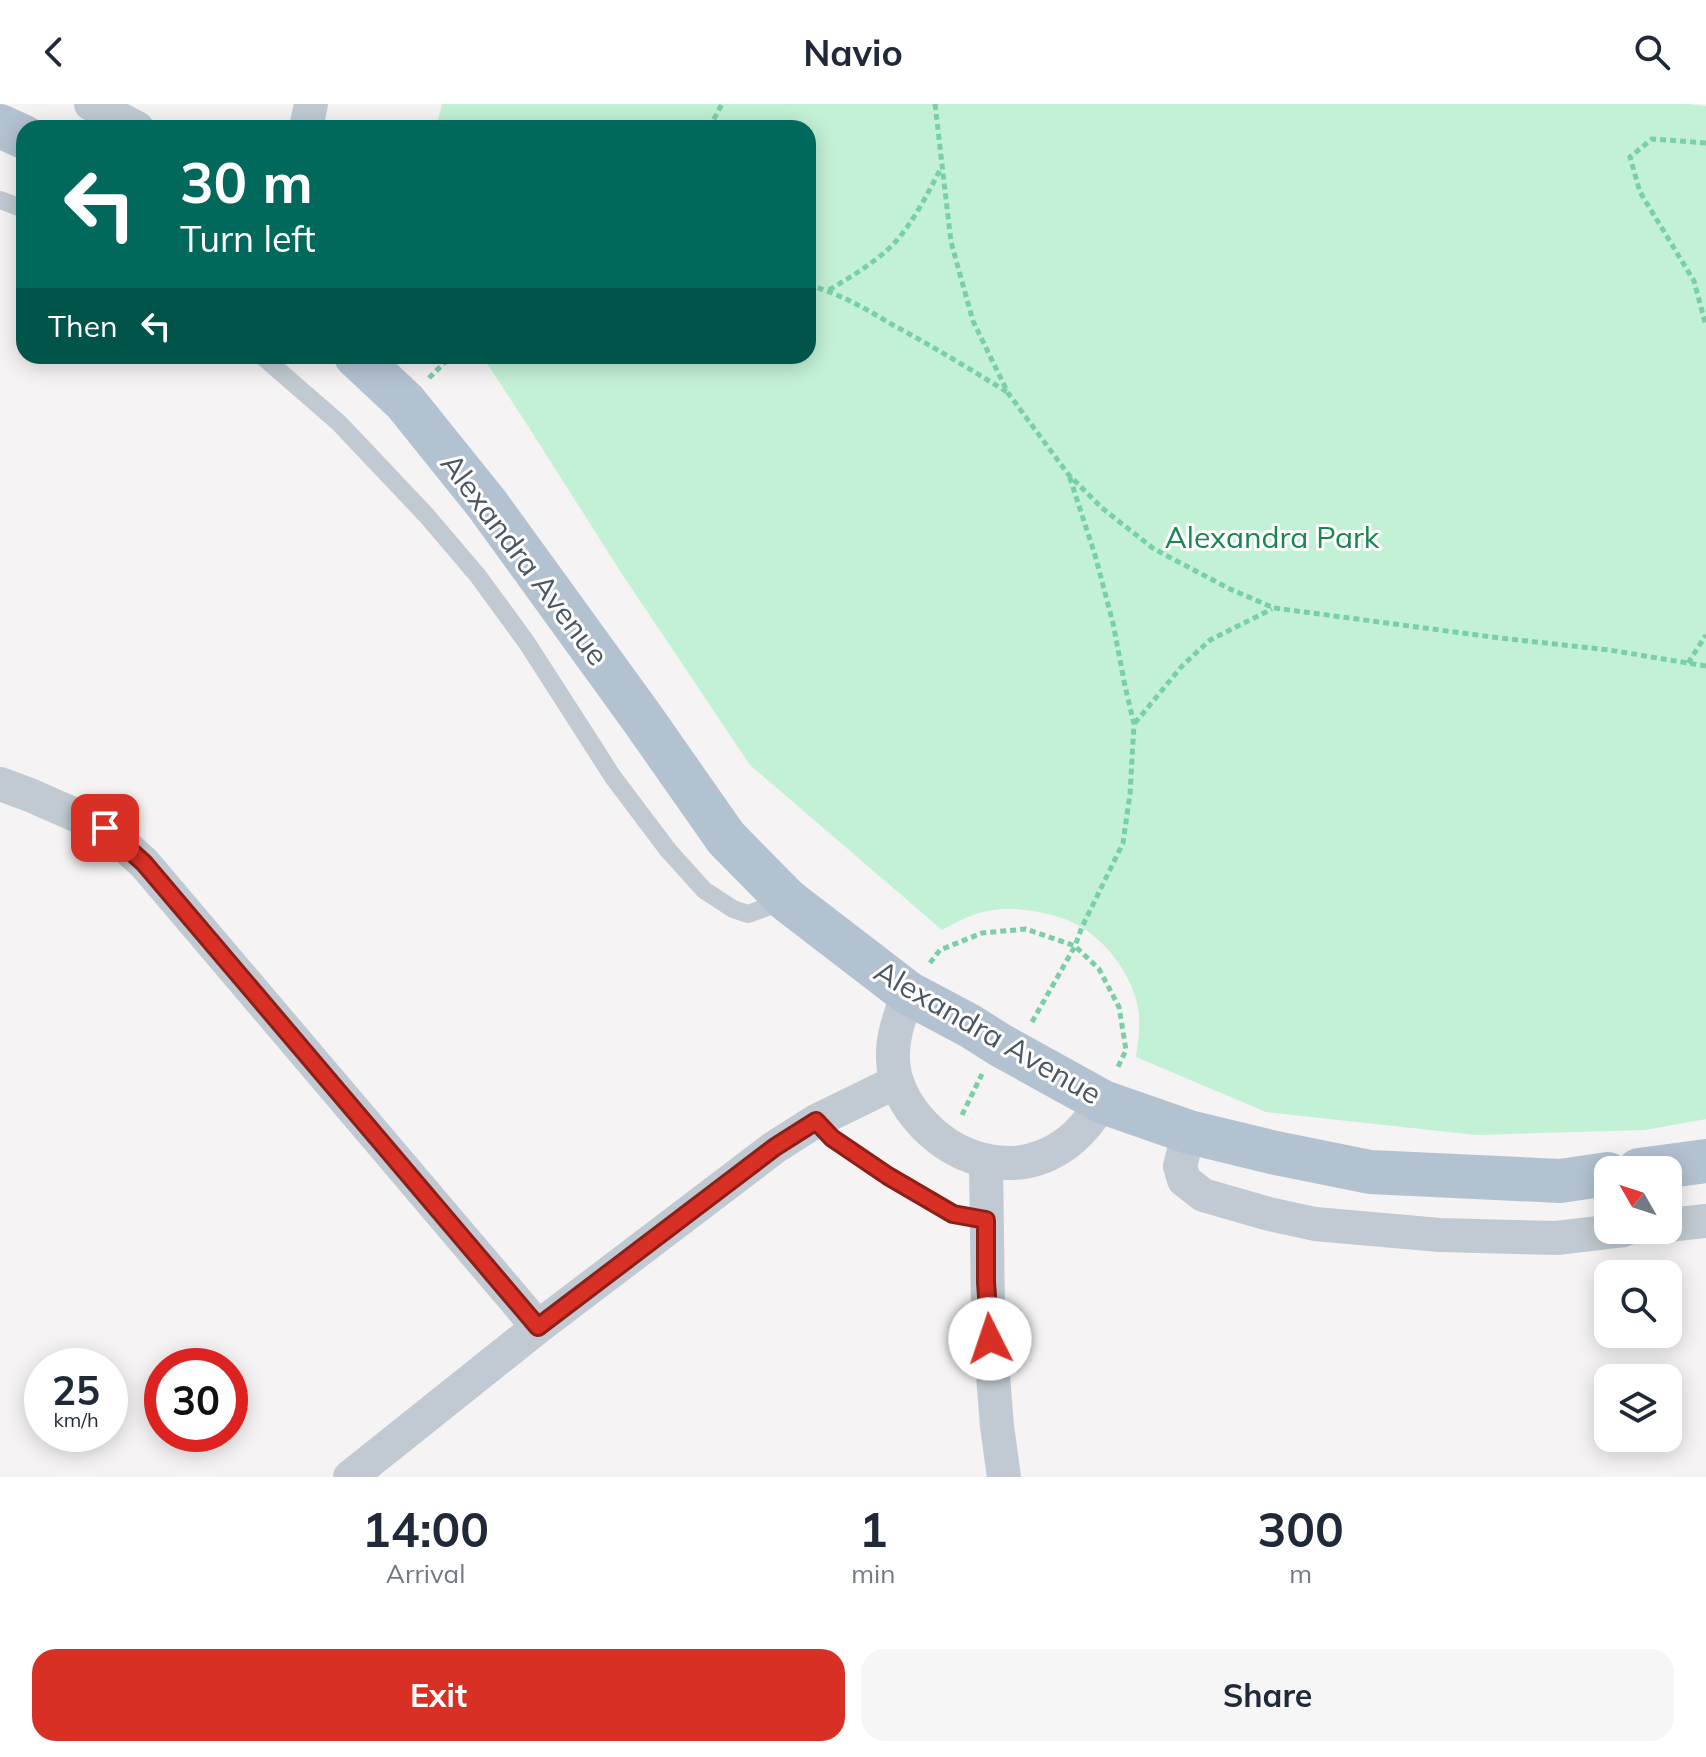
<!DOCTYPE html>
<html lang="en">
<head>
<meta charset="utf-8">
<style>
	body { margin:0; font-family:Mulish,sans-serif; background:#f6f6f7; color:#1f2937; height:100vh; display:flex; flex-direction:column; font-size:30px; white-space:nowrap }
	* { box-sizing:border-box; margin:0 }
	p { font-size:26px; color:#747a83 }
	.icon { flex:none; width:44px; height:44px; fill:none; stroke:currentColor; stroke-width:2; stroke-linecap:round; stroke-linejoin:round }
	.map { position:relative; height:1373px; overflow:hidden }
	.details { display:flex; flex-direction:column; background:#fff; flex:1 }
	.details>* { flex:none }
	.guide { position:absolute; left:16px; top:16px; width:800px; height:244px; border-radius:24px; box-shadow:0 4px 20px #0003; background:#00695c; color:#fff; overflow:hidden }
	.needle { width:52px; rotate:309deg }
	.fabs { position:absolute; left:1594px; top:1052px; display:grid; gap:16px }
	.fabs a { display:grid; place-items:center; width:88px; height:88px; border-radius:16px; background:#fff; box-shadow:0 4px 20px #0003; font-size:40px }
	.speed { position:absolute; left:24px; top:1244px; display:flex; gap:16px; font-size:40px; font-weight:700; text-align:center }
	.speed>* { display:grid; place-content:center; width:104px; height:104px; border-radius:50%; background:#fff; box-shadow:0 4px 20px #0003; line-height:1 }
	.speed small { font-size:20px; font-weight:400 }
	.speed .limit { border:12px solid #d22; background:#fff; color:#111 }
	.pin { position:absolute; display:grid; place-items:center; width:68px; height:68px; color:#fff; margin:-34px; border-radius:16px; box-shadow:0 4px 12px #0006 }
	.me { position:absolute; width:88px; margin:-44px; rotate:356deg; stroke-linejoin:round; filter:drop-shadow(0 0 6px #0008) }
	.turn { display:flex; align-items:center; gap:28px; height:168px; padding:0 32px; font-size:36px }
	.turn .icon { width:104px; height:104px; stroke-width:2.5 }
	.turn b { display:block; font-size:56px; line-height:68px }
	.then { display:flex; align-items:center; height:76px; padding:0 32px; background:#0003; gap:16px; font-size:30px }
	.eta { display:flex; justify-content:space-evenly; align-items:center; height:136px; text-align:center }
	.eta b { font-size:48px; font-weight:700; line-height:56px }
	.button { display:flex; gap:16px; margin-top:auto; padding:16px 32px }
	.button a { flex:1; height:92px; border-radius:24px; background:#d93025; color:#fff; font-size:32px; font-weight:700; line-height:92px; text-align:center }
	.button a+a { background:#f6f6f7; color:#1f2937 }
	header { display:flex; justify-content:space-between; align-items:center; height:104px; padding:0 32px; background:#fff; font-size:36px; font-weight:700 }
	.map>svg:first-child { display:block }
	.green { fill:#c3f1d5 }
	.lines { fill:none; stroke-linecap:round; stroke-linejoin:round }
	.path { stroke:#7ad0a6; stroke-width:5; stroke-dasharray:6 4; stroke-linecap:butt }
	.service { stroke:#c1cad2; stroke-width:18 }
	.minor { stroke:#c1cad2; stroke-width:34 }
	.primary { stroke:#b3c2d1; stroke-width:44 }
	.route-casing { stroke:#8d1f18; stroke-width:20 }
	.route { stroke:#d93025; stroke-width:14 }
	.labels { text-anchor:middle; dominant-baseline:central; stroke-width:6; stroke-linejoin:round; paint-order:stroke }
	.park-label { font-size:30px; fill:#17864f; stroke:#fff }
	.street-label { font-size:30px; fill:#4a5661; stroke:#fff }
</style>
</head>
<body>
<header><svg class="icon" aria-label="back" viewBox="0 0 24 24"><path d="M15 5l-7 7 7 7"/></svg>Navio<svg class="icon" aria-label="search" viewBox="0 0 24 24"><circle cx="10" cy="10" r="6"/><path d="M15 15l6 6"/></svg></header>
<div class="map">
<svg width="1706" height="1373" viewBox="0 0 1706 1373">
	<rect width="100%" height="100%" fill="#f5f3f3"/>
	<path class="green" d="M442,0H1688L1706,2V1015L1645,1026L1476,1031L1266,1008L1136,953C1138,937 1141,921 1138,904C1132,872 1110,842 1083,824C1060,809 1015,801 988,807C971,810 957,818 942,826L750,661L620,467L528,322L482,252H808V24H436Z"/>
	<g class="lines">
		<path class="path" d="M935,0L951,138L973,217L1008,289L1068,370L1102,404L1154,445L1230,485L1274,504L1500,534L1609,546L1706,562
			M709,24L722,0
			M1706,39L1652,35L1630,53L1640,88L1694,177L1706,222
			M808,181C839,189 866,205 893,221C932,242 970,265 1007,288
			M829,186C849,174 869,162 886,147C908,129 928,89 941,64
			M429,274L451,252
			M1688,559L1706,531
			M1135,619L1182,562L1210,536L1272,505
			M930,859L940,846L982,829L1026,825L1075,842L1099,865L1119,903L1126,946L1117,965
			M1032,918L1075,842L1082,823L1123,739L1130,690L1134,620L1125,582L1113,519L1095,451L1069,371
			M962,1011L982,970"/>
		<path class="service" d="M0,96L24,105
			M262,252L339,319L427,412L478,472L527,539L613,673L668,746L704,786L733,805L748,810L787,796
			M816,1017L832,1034L888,1072L953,1110L986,1116"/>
		<path class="minor" d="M91,0L137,24
			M306,24L311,0
			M0,680L30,691L105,724L144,759L538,1223
			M908,889C901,910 892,931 893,954C893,978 906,1002 923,1020C961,1060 1020,1074 1067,1039C1082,1028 1092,1013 1103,998
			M1189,1028L1180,1062L1184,1076L1203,1091L1269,1110L1315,1120L1440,1131L1556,1134L1624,1126
			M986,1058L988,1208L997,1322L1004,1373
			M1668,1121L1706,1117
			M350,1373L538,1223L775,1043L816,1017L896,978"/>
		<path class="primary" d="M0,22L24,33
			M356,252L405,298L487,400L642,614L726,734L787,796L908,889L970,922L1000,941L1103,998L1189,1028L1271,1048L1370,1068L1560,1077L1608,1070
			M1639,1066L1706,1057"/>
	</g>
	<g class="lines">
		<defs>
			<path id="route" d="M105,724L144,759L538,1223L775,1043L816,1017L832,1034L888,1072L953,1110L986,1116V1178L990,1235"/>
		</defs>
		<use href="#route" class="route-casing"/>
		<use href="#route" class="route"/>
	</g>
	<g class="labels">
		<g class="park-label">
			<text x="1272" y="433">Alexandra Park</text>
		</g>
		<g class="street-label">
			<text transform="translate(525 455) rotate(53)">Alexandra Avenue</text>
			<text transform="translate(988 928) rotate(30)">Alexandra Avenue</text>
		</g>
	</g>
</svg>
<div class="fabs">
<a><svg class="needle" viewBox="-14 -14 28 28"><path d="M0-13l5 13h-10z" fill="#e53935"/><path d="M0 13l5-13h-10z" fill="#747a83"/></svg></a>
<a><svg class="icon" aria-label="search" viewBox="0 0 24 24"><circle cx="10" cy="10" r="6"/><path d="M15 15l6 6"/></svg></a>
<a><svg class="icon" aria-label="layers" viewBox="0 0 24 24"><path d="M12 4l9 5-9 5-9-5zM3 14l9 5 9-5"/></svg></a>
</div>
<div class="speed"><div>25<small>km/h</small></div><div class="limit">30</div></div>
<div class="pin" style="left:105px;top:724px;background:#d93025"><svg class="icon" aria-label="arrive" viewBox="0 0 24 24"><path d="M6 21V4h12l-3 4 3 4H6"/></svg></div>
<svg class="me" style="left:990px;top:1235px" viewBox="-20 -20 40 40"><circle r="19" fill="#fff"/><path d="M0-13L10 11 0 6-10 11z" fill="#d93025"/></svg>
<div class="guide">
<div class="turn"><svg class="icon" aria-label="left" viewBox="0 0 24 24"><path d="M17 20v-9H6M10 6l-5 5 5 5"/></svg><div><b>30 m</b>Turn left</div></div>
<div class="then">Then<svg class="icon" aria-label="left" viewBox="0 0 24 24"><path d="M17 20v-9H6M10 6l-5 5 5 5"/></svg></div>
</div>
</div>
<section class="details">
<div class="eta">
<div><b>14:00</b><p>Arrival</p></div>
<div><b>1</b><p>min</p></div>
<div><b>300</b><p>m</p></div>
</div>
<div class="button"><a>Exit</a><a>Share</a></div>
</section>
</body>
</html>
